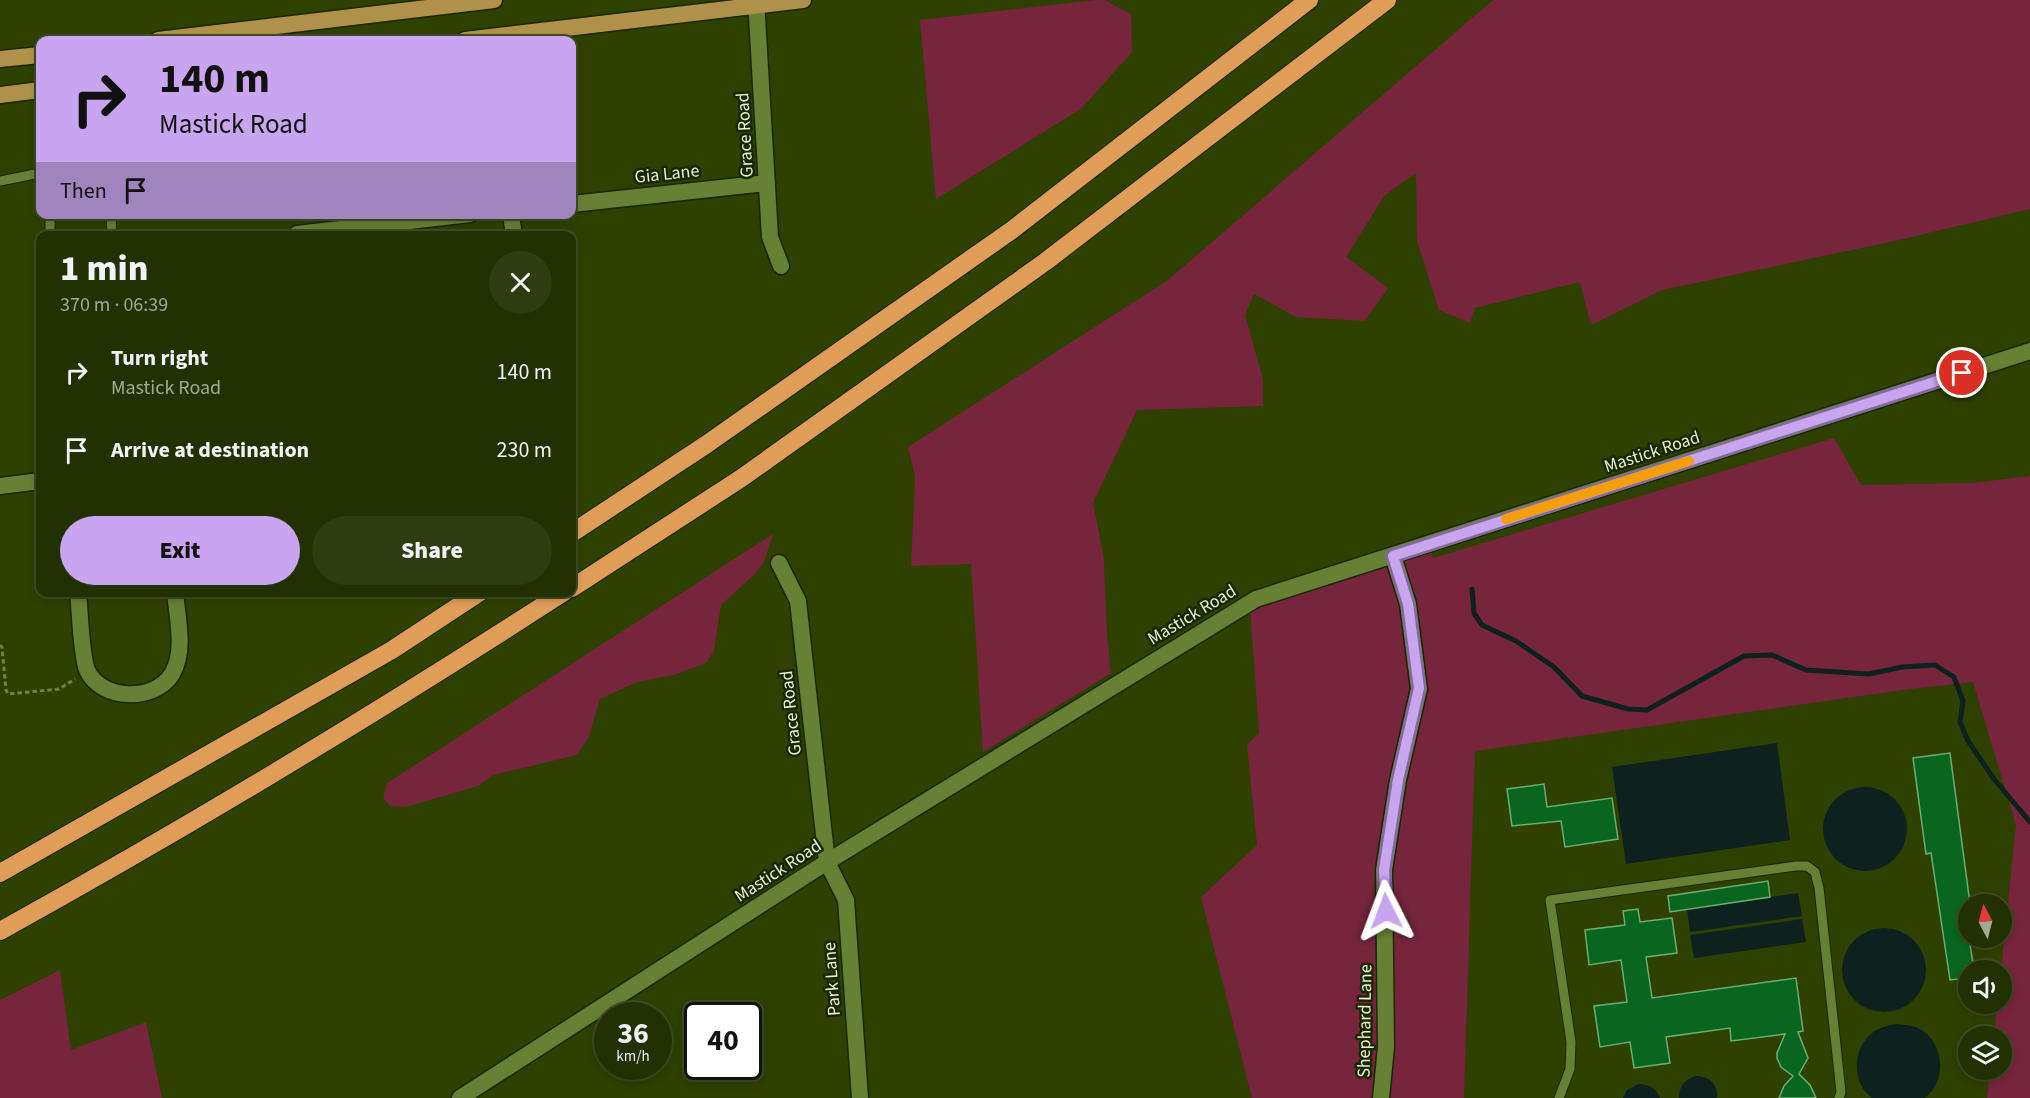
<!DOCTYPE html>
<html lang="en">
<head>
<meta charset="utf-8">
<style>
	body { margin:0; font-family:"Source Sans 3",sans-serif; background:#2e3d10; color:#f1f3f6; height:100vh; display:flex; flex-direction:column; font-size:22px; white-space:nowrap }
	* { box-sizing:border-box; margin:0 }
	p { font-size:20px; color:#a2a999 }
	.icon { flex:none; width:33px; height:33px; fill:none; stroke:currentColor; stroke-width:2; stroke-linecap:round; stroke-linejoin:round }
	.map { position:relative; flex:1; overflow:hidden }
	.panel { position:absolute; left:36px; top:231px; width:540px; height:366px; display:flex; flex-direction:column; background:#223101; border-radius:12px; box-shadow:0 3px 9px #0003,0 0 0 2px #3f4c23 }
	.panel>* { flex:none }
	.banner { position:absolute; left:36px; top:36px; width:540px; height:183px; border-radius:12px; box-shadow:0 3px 9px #0003,0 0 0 2px #3f4c23; background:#c8a5ee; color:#111; overflow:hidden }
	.needle { width:39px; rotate:353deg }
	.tools { position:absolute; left:1958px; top:894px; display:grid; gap:12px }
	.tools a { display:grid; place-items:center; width:54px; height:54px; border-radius:50%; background:#223101; box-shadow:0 3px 9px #0003,0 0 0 2px #3f4c23; font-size:30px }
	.speed { position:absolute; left:594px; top:1002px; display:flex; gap:12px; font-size:30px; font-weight:700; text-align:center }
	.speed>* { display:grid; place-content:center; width:78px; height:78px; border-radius:50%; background:#223101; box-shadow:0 3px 9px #0003,0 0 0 2px #3f4c23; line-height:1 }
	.speed small { font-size:15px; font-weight:400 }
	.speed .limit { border:3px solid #111; border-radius:9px; background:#fff; color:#111 }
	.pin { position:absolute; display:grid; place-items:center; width:51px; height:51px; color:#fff; margin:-26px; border:3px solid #fff; border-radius:50%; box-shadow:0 2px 6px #0007 }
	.me { position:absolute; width:66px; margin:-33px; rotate:357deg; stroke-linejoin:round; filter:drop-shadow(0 0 4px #0008) }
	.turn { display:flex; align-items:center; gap:21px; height:126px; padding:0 24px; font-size:27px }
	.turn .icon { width:78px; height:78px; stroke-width:2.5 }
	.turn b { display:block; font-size:42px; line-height:51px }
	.then { display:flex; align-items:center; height:57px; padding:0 24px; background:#0003; gap:12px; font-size:22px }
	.round { display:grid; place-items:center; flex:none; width:63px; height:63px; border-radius:32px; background:#2e3d10 }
	.head { display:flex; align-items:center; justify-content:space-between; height:102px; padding:0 24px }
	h1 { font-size:36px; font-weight:800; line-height:45px }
	.action { display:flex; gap:12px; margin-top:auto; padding:12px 24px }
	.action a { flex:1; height:69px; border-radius:36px; background:#c8a5ee; color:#111; font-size:24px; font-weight:800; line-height:69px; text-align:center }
	.action a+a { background:#2e3d10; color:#f1f3f6 }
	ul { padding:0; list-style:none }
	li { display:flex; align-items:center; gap:18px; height:78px; padding:0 24px }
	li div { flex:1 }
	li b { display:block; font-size:22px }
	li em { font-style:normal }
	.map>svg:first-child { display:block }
	.green { fill:#76253d }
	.water { fill:#0d211f }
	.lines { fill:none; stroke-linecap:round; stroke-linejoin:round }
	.stream { stroke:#0d211f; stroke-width:5 }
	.building { fill:#09661f; stroke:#6dad72; stroke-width:1.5 }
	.service-casing { stroke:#192600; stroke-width:11 }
	.minor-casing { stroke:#192600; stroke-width:19 }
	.tertiary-casing { stroke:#192600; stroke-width:19 }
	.primary-casing { stroke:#192600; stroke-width:19 }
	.motorway-casing { stroke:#192600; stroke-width:20 }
	.path { stroke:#70824b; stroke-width:3; stroke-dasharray:4.5 3; stroke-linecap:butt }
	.service { stroke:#668034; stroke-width:9 }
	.minor { stroke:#668034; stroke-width:16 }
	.tertiary { stroke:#668034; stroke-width:16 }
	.primary { stroke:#af914a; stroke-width:16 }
	.motorway { stroke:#df9d58; stroke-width:18 }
	.route-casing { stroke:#826b9b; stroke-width:15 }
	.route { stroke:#c8a5ee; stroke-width:10 }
	.slow { stroke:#f59e0b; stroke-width:10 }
	.labels { text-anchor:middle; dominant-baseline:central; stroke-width:5; stroke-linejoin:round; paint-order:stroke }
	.street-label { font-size:18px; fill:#e4f4cd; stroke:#1a2505 }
</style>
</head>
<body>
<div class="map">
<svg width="2030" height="1098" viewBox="0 0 2030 1098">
	<rect width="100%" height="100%" fill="#2e4101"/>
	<path class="green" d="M1096,0H1105L1131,14L1132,52L1082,108L936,199L920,20Z
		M1493,0H2030V209L1890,242L1662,290L1591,325L1580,282L1475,308L1470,323L1439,310L1417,241L1416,173L1385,195L1346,257L1388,288L1365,321L1296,317L1254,294L1245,315L1263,379V406L1137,410L1093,503L1104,559L1107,634L1111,673L983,752L971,564L911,566L915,476L908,447L1168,280Z
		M1834,438L1861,485L1972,483L2030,476V1098H1987L1990,1070H2001V1036H1994L1997,1004H2001V970L2016,825L1973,682L1910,689L1475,751L1464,1098H1252L1201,897L1257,845L1247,745L1259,733L1250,607L1430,549L1433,558Z
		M773,534L764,562L754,575L721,605L714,651L706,663L674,675L637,682L600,699L589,737L577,755L493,775L478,786L406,807L390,806L383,798L387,783Z
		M60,970L71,1050L146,1022L162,1098H0V1000Z"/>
	<path class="water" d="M1777,743L1790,840L1626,864L1612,767Z
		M1823 829a42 42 0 1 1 84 0a42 42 0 1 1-84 0Z
		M1798,893L1802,916L1690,932L1687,909Z
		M1802,919L1806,942L1694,958L1690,935Z
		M1842 970a42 42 0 1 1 84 0a42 42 0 1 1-84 0Z
		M1896,1024C1906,1025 1915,1025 1923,1031C1945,1047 1946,1082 1925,1098H1872C1852,1083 1852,1052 1870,1035C1877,1028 1886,1026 1896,1024Z
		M1695,1076C1709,1076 1718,1084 1717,1098H1679C1679,1087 1684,1080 1695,1076Z
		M1638,1084C1649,1084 1656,1088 1660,1098H1623L1627,1090Z"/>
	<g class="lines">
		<path class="stream" d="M1472,589L1474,613L1482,625L1516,641L1554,667L1582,696L1628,709L1647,710L1744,656L1772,655L1806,670L1869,674L1902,667L1935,665L1954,677L1963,701L1960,722L1968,741L1994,779L2030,822"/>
	</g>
	<path class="building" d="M1950,753L1970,904H1968V938H1969L1974,970H1968V978L1950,980L1931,853L1926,854L1913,758Z
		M1544,784L1547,807L1612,798L1618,839L1565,847L1561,821L1512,826L1507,789Z
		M1768,881L1770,897L1670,912L1668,896Z
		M1638,909L1640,922L1672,918L1677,953L1646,957L1652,998L1796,978L1803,1031L1798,1032L1808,1058L1799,1074L1810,1085L1816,1098H1779L1784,1086L1793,1076L1781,1067L1777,1058V1053L1785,1034L1731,1041L1730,1028L1666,1037L1670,1063L1634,1068L1630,1042L1600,1047L1594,1006L1627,1002L1621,960L1589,965L1585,930L1625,925L1623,911Z"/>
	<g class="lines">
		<defs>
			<path id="service" d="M0,181L40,173
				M50,214V236
				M111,214L112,236
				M1559,1098L1570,1069L1571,1042L1550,900L1796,866H1807L1815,872L1819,888L1841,1092L1839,1098"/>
			<path id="minor" d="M756,0L770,237L781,266
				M572,204L767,183
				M511,214L514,236
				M297,236V234L470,214
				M0,486L40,481
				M779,563L798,601L827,862L846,900L860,1098
				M78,592C80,611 81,654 87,670C101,701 155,702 172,674C186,651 177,617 175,592"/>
			<path id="tertiary" d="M460,1098L827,862L1256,599L2030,351
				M1381,1098L1386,1047L1384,870L1398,780L1419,689L1408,604L1393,556"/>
			<path id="primary" d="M158,40L494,0
				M465,40L803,0
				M0,59L40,55
				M0,95L40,90"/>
			<path id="motorway" d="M572,533L707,444L1012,230L1309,0
				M572,588L740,479L1045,262L1387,0
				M0,873L392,650L480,592
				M0,931C192,825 380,711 564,592"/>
		</defs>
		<use href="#service" class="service-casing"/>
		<use href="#minor" class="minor-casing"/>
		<use href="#tertiary" class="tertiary-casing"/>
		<use href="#primary" class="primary-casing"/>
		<use href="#motorway" class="motorway-casing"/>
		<path class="path" d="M0,645L2,647L6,690L8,694L59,689L75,679"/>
		<use href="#service" class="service"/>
		<use href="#minor" class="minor"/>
		<use href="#tertiary" class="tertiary"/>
		<use href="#primary" class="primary"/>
		<use href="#motorway" class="motorway"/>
	</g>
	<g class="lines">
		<defs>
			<path id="route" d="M1386,911L1384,870L1398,780L1419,688L1408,604L1393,556L1962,373"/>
		</defs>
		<use href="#route" class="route-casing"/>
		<use href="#route" class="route"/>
		<path class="slow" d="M1506,519L1689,461"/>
	</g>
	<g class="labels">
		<g class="street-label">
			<text transform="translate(745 135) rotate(-93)">Grace Road</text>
			<text transform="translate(667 174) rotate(-6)">Gia Lane</text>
			<text transform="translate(1652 452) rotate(-18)">Mastick Road</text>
			<text transform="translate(1192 615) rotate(-31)">Mastick Road</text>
			<text transform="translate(791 713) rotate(-96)">Grace Road</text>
			<text transform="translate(778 871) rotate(-33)">Mastick Road</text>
			<text transform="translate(832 979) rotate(-94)">Park Lane</text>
			<text transform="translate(1365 1021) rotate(-89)">Shephard Lane</text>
		</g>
	</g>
</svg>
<div class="tools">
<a><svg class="needle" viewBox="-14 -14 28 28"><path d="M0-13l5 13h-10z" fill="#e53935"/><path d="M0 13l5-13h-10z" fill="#a2a999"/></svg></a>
<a><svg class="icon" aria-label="sound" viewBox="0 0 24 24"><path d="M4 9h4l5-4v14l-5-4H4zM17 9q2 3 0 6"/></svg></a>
<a><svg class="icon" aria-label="layers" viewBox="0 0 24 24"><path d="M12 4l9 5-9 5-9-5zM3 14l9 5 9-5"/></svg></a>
</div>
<div class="speed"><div>36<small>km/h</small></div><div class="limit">40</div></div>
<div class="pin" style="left:1962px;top:373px;background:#d93025"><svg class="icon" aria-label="arrive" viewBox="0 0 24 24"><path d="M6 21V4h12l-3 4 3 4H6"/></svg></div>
<svg class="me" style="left:1386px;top:911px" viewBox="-20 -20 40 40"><path d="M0-17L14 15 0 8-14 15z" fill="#c8a5ee" stroke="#fff" stroke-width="4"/></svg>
<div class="banner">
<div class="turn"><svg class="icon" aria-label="right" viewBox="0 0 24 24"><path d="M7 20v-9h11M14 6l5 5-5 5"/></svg><div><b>140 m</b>Mastick Road</div></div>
<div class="then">Then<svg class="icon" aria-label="arrive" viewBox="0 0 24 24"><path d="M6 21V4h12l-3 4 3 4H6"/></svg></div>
</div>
<section class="panel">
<div class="head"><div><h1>1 min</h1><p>370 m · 06:39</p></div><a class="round"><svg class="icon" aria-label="close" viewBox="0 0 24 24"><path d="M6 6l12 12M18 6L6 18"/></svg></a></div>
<ul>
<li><svg class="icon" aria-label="right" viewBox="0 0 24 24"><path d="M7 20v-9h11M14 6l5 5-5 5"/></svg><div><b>Turn right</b><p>Mastick Road</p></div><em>140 m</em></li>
<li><svg class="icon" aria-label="arrive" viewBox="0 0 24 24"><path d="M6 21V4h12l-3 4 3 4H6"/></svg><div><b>Arrive at destination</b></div><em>230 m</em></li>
</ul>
<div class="action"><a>Exit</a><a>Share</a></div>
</section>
</div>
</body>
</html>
